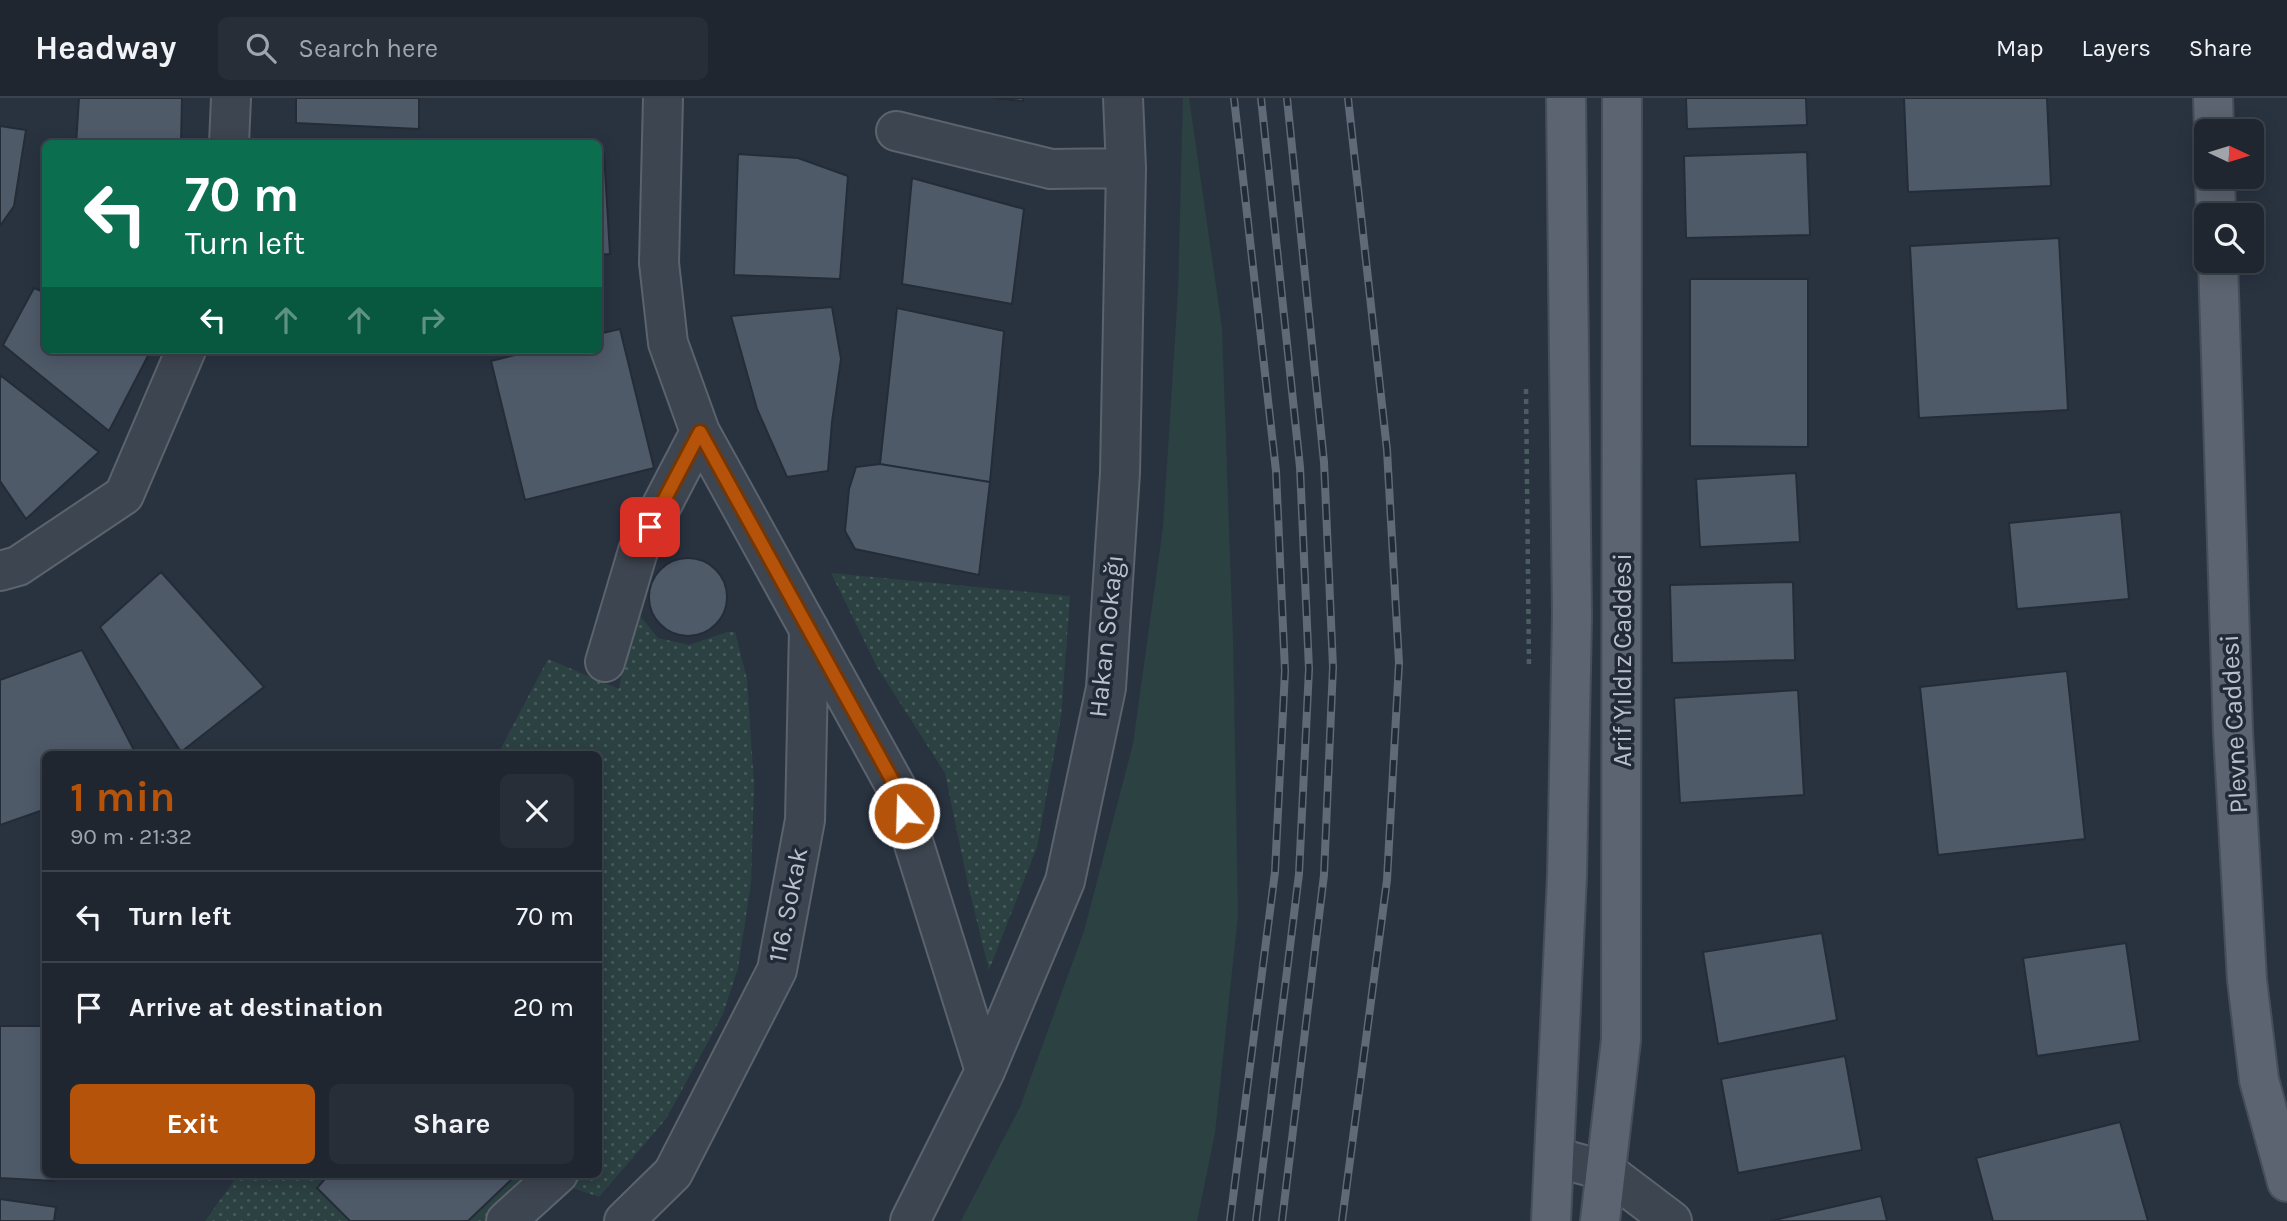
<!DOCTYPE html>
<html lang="en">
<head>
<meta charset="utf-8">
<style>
	body { margin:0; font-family:Karla,sans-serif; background:#272e38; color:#f1f3f6; height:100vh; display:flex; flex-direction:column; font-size:26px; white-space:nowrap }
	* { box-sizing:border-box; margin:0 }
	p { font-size:23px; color:#a1a5ab }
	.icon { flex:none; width:38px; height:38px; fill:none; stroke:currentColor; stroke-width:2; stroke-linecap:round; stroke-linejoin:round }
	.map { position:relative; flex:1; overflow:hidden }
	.panel { position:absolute; left:42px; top:653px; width:560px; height:427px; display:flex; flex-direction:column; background:#1f2630; border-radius:10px; box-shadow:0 4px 18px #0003,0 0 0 2px #3c434c }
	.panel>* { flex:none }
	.hud { position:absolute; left:42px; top:42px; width:560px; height:214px; border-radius:10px; box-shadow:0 4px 18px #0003,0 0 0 2px #3c434c; background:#0b6e4f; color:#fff; overflow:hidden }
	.needle { width:46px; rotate:94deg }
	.controls { position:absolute; left:2194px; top:21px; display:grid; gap:14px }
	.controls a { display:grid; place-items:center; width:70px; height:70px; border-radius:10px; background:#1f2630; box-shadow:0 4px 18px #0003,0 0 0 2px #3c434c; font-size:35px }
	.pin { position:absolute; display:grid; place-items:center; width:60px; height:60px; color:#fff; margin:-30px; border-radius:14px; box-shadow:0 4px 10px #0006 }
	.me { position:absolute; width:77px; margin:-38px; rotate:340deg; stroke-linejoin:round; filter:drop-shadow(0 0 5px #0008) }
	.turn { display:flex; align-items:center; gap:24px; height:147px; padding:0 28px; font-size:32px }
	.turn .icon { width:91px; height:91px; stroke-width:2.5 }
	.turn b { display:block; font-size:49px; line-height:60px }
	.lanes { display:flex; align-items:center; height:66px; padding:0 28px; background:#0003; justify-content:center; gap:35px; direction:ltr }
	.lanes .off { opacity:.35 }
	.round { display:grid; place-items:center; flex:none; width:74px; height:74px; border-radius:10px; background:#272e38 }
	.headline { display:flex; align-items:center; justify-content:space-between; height:119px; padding:0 28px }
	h1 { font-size:42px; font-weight:700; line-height:52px; color:#b45309 }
	.cta { display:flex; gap:14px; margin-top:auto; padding:14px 28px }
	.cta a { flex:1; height:80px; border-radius:10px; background:#b45309; color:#fff; font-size:28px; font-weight:700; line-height:80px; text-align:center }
	.cta a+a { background:#272e38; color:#f1f3f6 }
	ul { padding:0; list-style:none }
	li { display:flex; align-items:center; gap:21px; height:91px; padding:0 28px; border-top:2px solid #3c434c }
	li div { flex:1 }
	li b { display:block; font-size:26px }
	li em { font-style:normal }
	header { display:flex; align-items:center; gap:42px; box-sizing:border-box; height:98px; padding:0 35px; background:#1f2630; border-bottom:2px solid #3c434c }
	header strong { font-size:33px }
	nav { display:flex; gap:38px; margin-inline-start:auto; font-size:24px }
	.search { width:490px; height:63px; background:#272e38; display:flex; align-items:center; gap:18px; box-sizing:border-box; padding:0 24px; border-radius:10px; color:#a1a5ab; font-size:26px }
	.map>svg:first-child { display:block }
	.grass { fill:url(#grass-dots) }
	.green { fill:#2c4142 }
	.building { fill:#4f5a69; stroke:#232c37; stroke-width:2 }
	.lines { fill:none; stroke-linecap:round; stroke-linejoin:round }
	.minor-casing { stroke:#5b636d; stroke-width:42 }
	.major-casing { stroke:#464e59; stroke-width:42 }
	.path { stroke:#4b5d60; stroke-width:4.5; stroke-dasharray:5 5; stroke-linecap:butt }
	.minor { stroke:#3d4550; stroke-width:38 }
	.major { stroke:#5b6470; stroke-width:38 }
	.rail-casing { stroke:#5f6977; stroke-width:8 }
	.rail { stroke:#212a36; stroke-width:5; stroke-dasharray:16; stroke-linecap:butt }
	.route-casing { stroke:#753606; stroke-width:18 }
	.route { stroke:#b45309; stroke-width:12 }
	.labels { text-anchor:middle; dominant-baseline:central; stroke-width:7; stroke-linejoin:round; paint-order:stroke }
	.street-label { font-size:26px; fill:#bac0ca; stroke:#212a36 }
</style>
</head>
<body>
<header>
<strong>Headway</strong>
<div class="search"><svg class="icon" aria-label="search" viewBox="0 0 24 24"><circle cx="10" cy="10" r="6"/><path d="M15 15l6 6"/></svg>Search here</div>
<nav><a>Map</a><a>Layers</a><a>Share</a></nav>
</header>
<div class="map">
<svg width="2287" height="1123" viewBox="0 0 2287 1123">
	<defs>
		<pattern id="grass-dots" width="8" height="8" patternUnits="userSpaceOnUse" patternTransform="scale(1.75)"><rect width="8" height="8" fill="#2c4142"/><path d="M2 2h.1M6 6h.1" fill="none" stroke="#485b5c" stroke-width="1.8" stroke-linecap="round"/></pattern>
	</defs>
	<rect width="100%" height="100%" fill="#293340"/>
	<path class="grass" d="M831,475L1070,498L1061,619L1037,749L989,872L969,791L945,675L877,569Z
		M637,514L658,540L689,547L727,534H735L747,581L754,686L751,785L738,870L723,916L666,1021L599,1099L570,1089L535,1123H205L239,1076H598V656H498L548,561L619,591L629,533Z"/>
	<path class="green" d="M1183,0H1189L1222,230L1233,543L1238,817L1215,1035L1197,1123H961L1020,1009L1084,833L1133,646L1163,429L1178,194Z"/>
	<path class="building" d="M79,0H182L181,46H76Z
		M296,0H419V31L296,25Z
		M993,0H1023V3Z
		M1686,0H1806L1807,27L1687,31Z
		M1904,0H2047L2051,88L1908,94Z
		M0,28L26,32L14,108L0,128Z
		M1807,54L1810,137L1686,140L1684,58Z
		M598,55H604L610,156L598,157Z
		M738,56L798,60L848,78L840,181L734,177Z
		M912,80L1024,111L1012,206L902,186Z
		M2059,140L2068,312L1919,320L1910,148Z
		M1690,181H1808V349L1690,348Z
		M34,190L46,195V252H151L109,333L3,247Z
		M832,209L841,261L832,324L828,373L787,379L757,311L731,218Z
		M897,210L1004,233L990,384L880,366Z
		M620,231L654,370L525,402L491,263L535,252H598V236Z
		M0,277L99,354L26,421L0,383Z
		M880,366L990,384L979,477L855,451L845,433L849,391L856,369Z
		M1796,375L1800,444L1700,449L1696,381Z
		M2121,414L2129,501L2017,511L2009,425Z
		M649 499a39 39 0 1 1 78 0a39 39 0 1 1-78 0Z
		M161,474L264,589L181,654L100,529Z
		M1793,484L1795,562L1672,565L1670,487Z
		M82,552L136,656H46V711L0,727V582Z
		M2067,573L2085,741L1938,757L1920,589Z
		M1798,592L1804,697L1680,705L1674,600Z
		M1822,835L1837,922L1718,946L1703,854Z
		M2126,845L2140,943L2037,958L2023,860Z
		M0,928H46V1076H54V1083L0,1080Z
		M1845,958L1862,1052L1738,1075L1721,981Z
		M2120,1024L2148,1123H1993L1976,1060Z
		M329,1076H509L512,1081L468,1123H350L317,1090Z
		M1881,1098L1887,1123H1770Z
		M0,1101L56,1109L54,1123H0Z"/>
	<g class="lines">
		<defs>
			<path id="minor" d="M663,0L659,165L668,245L700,334L896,689L985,973
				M896,33L1051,71L1126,70
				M229,46L231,0
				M0,473L18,468L124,397L186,252
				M605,564L638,453L700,334
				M1555,1059L1606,1073L1672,1123
				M506,1123L558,1076
				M624,1123L673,1075L777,872L805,722L809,531
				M910,1123L985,973L1065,783L1106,590L1120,375L1126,70L1123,0"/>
			<path id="major" d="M2213,0L2214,33
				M2215,79L2216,117
				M2218,163L2233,634L2247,882L2259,982L2287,1084
				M1551,1123L1567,778L1572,518L1566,0
				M1600,1123L1621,942L1622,0"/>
		</defs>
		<use href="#minor" class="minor-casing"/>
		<use href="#major" class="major-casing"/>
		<path class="path" d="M1526,291L1529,570"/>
		<use href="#minor" class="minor"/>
		<use href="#major" class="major"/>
		<defs>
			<path id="rail" d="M1230,1123L1275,774L1285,573L1276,373L1234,0
				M1256,1123L1299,776L1309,571L1300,369L1261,0
				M1282,1123L1324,777L1333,569L1324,364L1287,0
				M1342,1123L1387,782L1399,565L1387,352L1348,0"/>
		</defs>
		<use href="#rail" class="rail-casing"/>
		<use href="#rail" class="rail"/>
	</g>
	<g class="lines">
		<defs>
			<path id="route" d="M650,429L700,334L896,689L904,715"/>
		</defs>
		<use href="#route" class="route-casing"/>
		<use href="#route" class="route"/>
	</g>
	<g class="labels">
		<g class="street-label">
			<text transform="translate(1106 538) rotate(-84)">Hakan Sokağı</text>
			<text transform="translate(1622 562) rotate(-90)">Arif Yıldız Caddesi</text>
			<text transform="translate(2234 626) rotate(-93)">Plevne Caddesi</text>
			<text transform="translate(788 807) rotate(-79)">116. Sokak</text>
		</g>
	</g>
</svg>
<div class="controls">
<a><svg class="needle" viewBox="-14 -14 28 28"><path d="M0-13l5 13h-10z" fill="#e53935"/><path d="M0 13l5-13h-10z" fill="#a1a5ab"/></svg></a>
<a><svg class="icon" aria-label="search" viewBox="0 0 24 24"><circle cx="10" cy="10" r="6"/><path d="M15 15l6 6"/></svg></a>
</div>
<div class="pin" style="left:650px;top:429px;background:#d93025"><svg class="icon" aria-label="arrive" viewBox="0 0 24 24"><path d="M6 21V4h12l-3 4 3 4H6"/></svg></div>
<svg class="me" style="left:904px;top:715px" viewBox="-20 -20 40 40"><circle r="17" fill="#b45309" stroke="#fff" stroke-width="3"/><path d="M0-11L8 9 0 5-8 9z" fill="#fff"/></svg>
<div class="hud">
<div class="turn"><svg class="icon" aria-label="left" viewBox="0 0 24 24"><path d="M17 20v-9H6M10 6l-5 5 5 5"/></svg><div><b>70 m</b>Turn left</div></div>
<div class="lanes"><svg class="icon" aria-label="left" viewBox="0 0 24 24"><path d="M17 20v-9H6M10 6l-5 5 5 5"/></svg><svg class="icon off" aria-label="ahead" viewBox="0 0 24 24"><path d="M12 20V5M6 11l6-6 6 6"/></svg><svg class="icon off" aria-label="ahead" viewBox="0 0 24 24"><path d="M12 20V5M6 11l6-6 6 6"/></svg><svg class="icon off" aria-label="right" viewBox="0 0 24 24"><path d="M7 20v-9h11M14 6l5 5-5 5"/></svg></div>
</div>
<section class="panel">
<div class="headline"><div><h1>1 min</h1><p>90 m · 21:32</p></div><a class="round"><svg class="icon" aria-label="close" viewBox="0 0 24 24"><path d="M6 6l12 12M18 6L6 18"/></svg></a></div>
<ul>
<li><svg class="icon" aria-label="left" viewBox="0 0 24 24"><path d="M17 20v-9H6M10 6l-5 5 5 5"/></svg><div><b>Turn left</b></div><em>70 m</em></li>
<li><svg class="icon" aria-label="arrive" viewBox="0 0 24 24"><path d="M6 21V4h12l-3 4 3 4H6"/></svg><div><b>Arrive at destination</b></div><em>20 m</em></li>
</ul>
<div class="cta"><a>Exit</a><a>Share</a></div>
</section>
</div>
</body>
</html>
